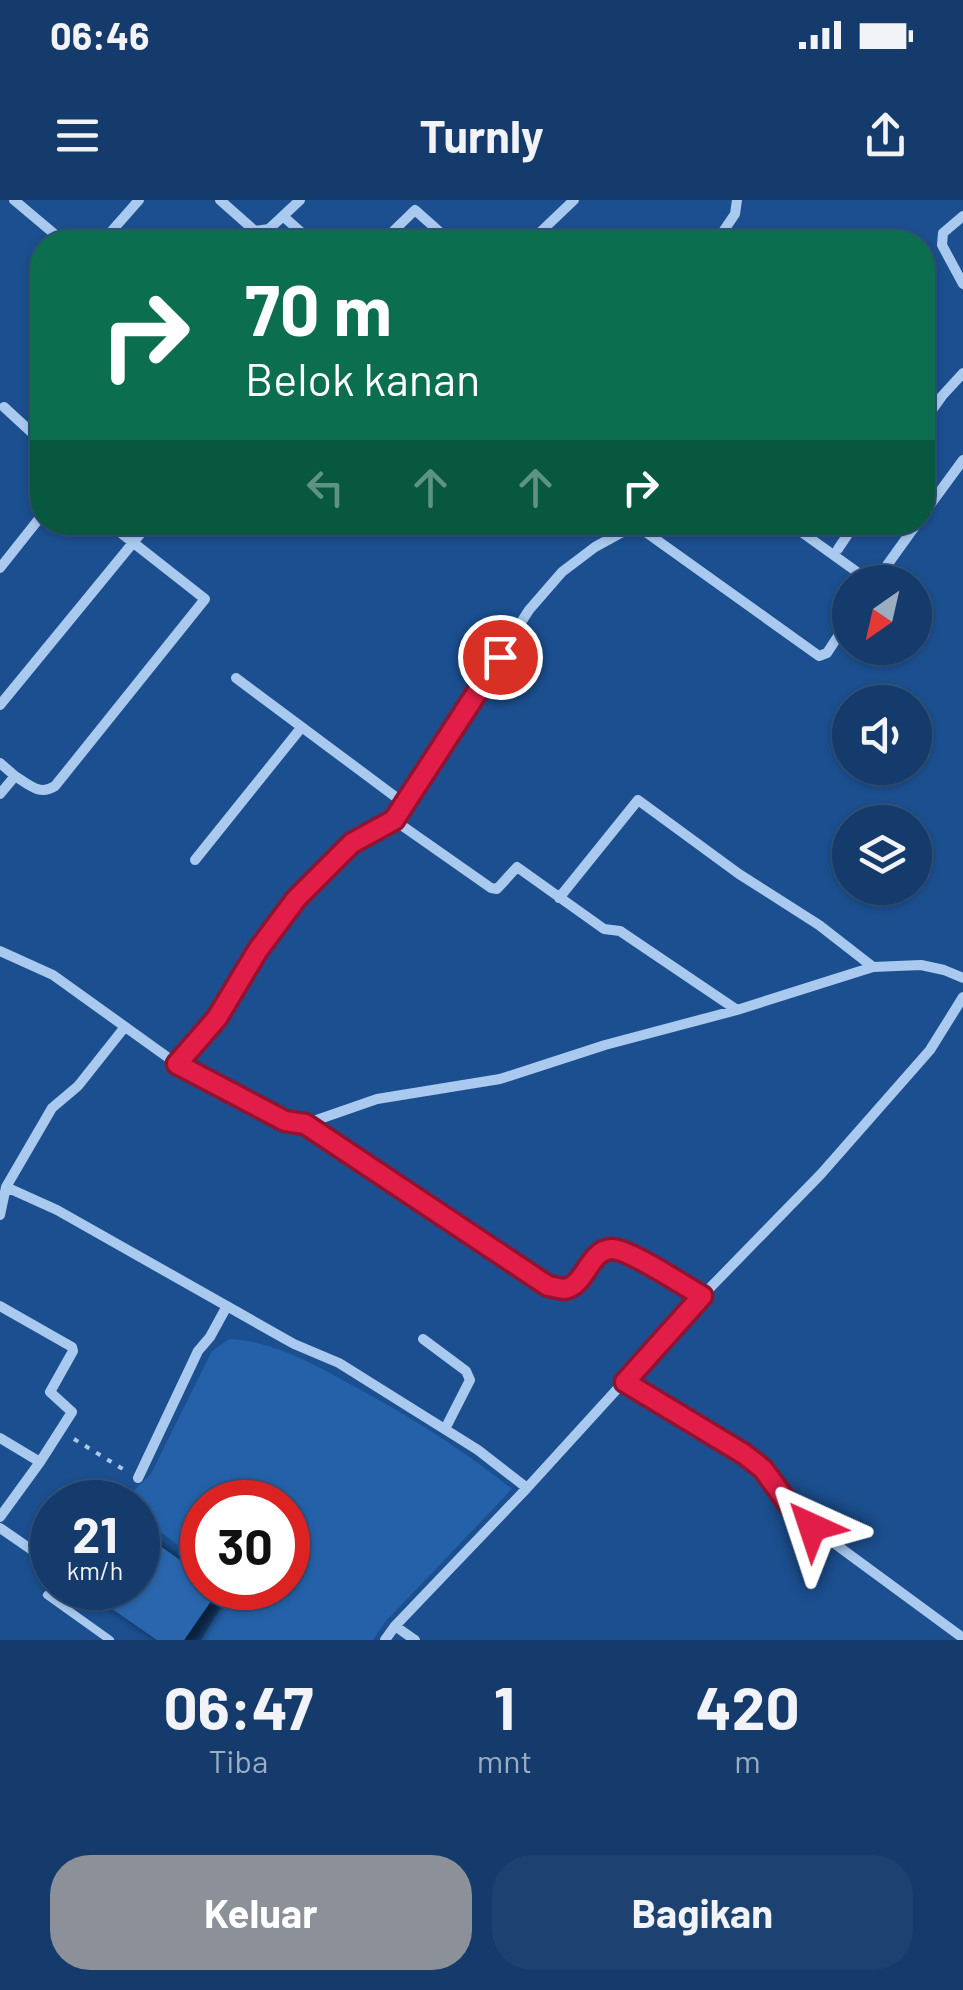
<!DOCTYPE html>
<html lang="id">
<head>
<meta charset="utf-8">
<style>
	body { margin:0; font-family:Barlow,sans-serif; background:#1d4271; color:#f1f3f6; height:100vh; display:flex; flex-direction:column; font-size:38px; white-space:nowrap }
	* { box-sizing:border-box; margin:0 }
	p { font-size:32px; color:#9dadc1 }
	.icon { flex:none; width:55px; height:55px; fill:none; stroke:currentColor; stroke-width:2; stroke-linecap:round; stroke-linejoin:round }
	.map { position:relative; height:1440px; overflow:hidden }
	.sheet { display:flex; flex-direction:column; background:#143b6b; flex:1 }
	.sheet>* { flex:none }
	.top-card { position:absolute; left:30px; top:30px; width:905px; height:305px; border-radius:40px; box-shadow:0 2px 8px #0004,0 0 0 2px #33557e; background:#0b6e4f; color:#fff; overflow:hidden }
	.needle { width:65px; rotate:214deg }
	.controls { position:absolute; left:832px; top:365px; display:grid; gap:20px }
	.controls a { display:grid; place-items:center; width:100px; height:100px; border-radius:50%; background:#143b6b; box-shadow:0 2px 8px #0004,0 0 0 2px #33557e; font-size:50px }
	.speed { position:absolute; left:30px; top:1280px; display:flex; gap:20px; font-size:50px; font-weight:700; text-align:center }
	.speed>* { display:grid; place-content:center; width:130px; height:130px; border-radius:50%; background:#143b6b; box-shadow:0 2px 8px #0004,0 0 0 2px #33557e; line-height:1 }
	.speed small { font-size:25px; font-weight:400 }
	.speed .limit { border:15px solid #d22; background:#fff; color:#111 }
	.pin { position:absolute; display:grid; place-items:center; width:85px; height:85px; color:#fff; margin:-42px; border:5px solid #fff; border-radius:50%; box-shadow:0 2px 10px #0007 }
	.me { position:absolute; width:110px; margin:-55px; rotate:318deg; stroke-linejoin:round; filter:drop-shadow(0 0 8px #0008) }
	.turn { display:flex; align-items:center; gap:35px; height:210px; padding:0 50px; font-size:45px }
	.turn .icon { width:130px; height:130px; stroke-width:2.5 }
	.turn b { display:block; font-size:70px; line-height:85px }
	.lanes { display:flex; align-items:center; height:95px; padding:0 50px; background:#0003; justify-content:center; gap:50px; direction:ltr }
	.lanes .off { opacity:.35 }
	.eta { display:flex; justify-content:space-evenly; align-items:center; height:170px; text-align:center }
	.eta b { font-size:60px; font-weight:700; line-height:70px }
	.action { display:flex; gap:20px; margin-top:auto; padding:20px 50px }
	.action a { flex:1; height:115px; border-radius:40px; background:#8c9099; color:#fff; font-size:40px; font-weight:700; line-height:115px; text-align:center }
	.action a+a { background:#1d4271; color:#f1f3f6 }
	.status { display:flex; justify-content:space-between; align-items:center; height:70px; padding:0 50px; background:#143b6b; direction:ltr }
	.status svg { height:28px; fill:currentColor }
	header { display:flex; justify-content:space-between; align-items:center; height:130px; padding:0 50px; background:#143b6b; font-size:45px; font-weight:700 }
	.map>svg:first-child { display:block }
	.green { fill:#2461a8 }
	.building { fill:#2a66ad; filter:url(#shadow) }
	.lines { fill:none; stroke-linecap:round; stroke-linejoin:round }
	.path { stroke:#a9c9ee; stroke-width:4; stroke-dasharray:5 8; stroke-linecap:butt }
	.lane { stroke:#a9c9ee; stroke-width:8 }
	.street { stroke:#a9c9ee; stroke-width:10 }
	.route-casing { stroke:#92132f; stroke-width:25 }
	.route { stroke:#e11d48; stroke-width:18 }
</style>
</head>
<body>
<div class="status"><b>06:46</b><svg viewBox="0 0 49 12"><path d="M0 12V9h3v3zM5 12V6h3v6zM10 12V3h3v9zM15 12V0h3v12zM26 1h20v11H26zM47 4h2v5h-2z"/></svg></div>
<header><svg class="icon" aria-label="menu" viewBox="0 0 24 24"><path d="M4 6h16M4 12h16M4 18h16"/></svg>Turnly<svg class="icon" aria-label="share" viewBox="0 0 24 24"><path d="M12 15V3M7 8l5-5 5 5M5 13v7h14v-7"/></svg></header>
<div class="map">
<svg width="963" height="1440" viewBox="0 0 963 1440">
	<defs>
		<filter id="shadow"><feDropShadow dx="11" dy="6" stdDeviation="5" flood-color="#0009"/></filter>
	</defs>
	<rect width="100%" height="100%" fill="#1b4f8f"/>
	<path class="green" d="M229,1139C274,1141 311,1163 350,1184C407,1215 461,1248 512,1289L385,1422L373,1440H201L232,1388H288V1302H202V1363L138,1315V1302H122L151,1274L212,1151Z"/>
	<path class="building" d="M138,1330L202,1376V1388H220L184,1440H157L82,1388H138Z"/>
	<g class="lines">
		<path class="path" d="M74,1239L126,1271"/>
		<path class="lane" d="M47,1395L110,1440"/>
		<path class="street" d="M14,0L64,42
			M220,0L255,31L269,29L300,0
			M963,16L943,33L942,45L963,84
			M284,17L312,42
			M102,42L139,0
			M382,42L415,10L451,42
			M530,42L574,0
			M716,42L735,14L737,0
			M4,207L42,242
			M922,224L942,196L963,173
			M922,316L963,260
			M633,323L819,456L827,453L850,418
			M793,326L871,382
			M838,349L856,322
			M0,368L42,315
			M875,382L918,322
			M236,478L397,598L394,620L491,688L497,689L517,667L604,729L620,731L737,810
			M0,505L150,322
			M0,563L15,576L0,594
			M15,576C29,585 40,596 55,586L205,399L107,322
			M195,660L301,528
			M559,698L638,600L739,674L819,725L873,767
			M0,751L53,775L177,864L285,921L305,924L377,899L500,879L605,845L737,810L873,767L921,765L944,770L963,778
			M177,864L217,819L259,750L296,699L352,643L394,620L529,410L562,372L595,347L635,325
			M305,924L548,1086C550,1086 562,1089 564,1089C586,1086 588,1051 611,1050C628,1049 684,1086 702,1096
			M6,987L57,1010L294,1144L339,1163L478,1250L527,1288
			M0,1015L6,987L52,908L78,886L124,828
			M0,1106L72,1147L73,1151L50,1192L72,1212L40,1262
			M423,1139L466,1171L470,1180L445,1229
			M625,1182L744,1254L763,1269L790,1306L812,1327L963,1438
			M0,1238L40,1262L0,1317
			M138,1278L198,1151L210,1137L227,1106
			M0,1328L45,1359
			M395,1426L415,1440
			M385,1440L395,1426L527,1288L702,1096L821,974L930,850L963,797"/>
	</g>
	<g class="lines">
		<defs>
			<path id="route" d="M500,457L394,620L352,643L296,699L258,750L217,818L177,864L285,921L305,924L548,1086C550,1086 562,1089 564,1089C586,1086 588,1051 611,1049C628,1048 684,1086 702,1096L625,1182L744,1254L763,1269L790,1306L812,1327"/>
		</defs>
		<use href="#route" class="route-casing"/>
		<use href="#route" class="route"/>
	</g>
</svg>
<div class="controls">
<a><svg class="needle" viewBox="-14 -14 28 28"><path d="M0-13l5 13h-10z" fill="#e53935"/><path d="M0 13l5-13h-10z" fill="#9dadc1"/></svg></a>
<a><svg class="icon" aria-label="sound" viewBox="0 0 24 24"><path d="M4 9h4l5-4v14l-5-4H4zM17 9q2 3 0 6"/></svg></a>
<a><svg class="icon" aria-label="layers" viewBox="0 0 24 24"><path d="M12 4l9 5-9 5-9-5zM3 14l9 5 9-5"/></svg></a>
</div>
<div class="speed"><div>21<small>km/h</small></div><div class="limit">30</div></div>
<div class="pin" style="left:500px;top:457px;background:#d93025"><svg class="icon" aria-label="arrive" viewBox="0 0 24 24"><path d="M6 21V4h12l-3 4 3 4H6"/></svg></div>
<svg class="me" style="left:812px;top:1327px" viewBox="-20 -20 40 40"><path d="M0-17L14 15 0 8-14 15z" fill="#e11d48" stroke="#fff" stroke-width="4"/></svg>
<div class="top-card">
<div class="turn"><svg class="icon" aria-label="right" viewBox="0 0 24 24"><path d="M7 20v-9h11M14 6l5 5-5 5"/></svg><div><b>70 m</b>Belok kanan</div></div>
<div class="lanes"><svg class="icon off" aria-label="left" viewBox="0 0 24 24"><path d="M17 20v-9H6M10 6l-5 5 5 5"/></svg><svg class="icon off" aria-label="ahead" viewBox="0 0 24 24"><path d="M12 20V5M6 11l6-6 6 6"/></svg><svg class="icon off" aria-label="ahead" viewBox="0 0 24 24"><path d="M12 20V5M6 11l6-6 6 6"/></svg><svg class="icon" aria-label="right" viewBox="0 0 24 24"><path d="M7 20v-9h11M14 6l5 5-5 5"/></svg></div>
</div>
</div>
<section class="sheet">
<div class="eta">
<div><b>06:47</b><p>Tiba</p></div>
<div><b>1</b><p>mnt</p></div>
<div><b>420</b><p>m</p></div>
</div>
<div class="action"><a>Keluar</a><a>Bagikan</a></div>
</section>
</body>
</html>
